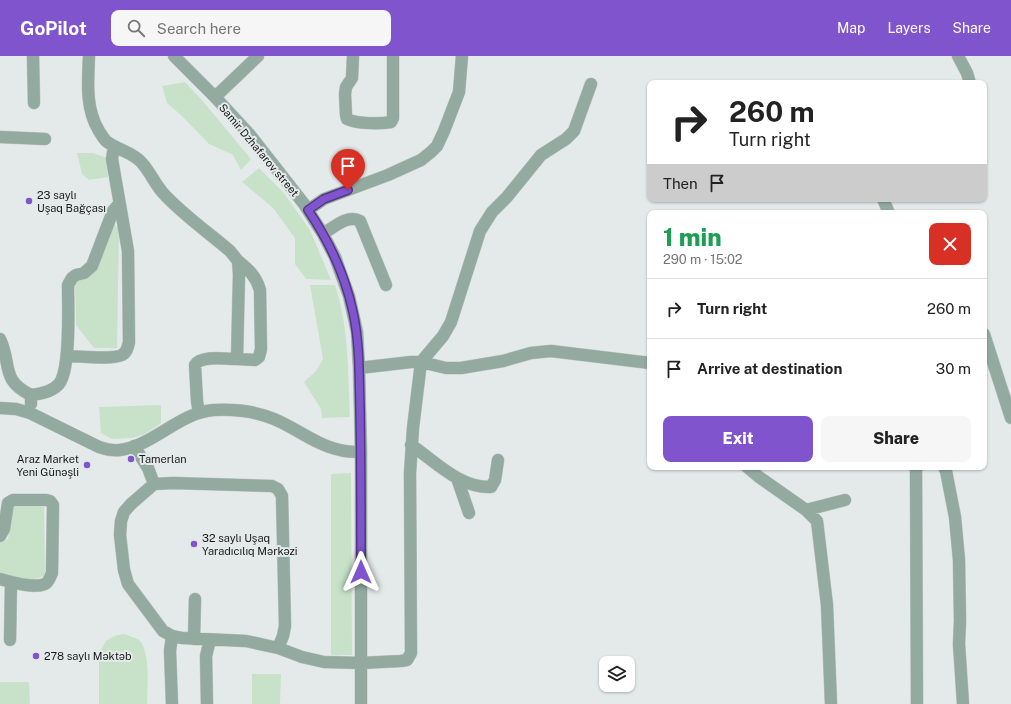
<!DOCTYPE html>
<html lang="en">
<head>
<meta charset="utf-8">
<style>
	body { margin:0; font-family:"Public Sans",sans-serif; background:#f6f6f6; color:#222; height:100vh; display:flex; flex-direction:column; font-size:15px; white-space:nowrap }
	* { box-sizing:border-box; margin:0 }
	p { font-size:13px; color:#767676 }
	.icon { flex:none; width:22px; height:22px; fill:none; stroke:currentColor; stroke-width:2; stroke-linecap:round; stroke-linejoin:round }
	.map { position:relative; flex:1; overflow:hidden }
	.side { position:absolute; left:647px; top:154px; width:340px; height:260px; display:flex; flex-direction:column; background:#fff; border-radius:8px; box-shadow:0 1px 3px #0004 }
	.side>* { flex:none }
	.banner { position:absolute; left:647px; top:24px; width:340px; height:122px; border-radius:8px; box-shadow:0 1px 3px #0004; background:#fff; color:#222; overflow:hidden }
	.tools { position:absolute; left:599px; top:600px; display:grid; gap:8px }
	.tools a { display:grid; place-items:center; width:36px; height:36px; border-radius:8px; background:#fff; box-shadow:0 1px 3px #0004; font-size:20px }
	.pin { position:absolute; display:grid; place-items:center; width:34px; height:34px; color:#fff; margin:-41px -17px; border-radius:50% 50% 50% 0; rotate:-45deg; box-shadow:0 0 4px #0007 }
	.pin .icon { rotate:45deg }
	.me { position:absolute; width:44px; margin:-22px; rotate:0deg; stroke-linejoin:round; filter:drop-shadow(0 0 3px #0008) }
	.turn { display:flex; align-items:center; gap:14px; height:84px; padding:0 16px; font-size:18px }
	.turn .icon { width:52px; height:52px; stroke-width:2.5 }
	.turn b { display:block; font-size:28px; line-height:34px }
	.then { display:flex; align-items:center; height:38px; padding:0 16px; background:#0003; gap:8px; font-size:15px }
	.round { display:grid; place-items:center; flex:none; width:42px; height:42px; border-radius:8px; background:#f6f6f6 }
	.head { display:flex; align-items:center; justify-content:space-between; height:68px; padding:0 16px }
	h1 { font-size:24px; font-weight:800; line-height:30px; color:#1e9e55 }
	.action { display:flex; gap:8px; margin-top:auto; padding:8px 16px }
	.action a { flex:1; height:46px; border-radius:8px; background:#7f54cd; color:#fff; font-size:16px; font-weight:800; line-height:46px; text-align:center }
	.action a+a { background:#f6f6f6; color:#222 }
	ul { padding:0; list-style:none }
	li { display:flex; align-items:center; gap:12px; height:60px; padding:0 16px; border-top:1px solid #e0e0e0 }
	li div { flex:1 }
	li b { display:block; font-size:15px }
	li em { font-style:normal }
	header { display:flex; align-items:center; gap:24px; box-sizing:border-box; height:56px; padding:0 20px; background:#7f54cd; color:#fff }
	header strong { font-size:19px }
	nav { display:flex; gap:22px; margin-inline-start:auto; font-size:14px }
	.search { width:280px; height:36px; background:#f6f6f6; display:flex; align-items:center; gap:10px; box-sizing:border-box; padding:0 14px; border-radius:8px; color:#767676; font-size:15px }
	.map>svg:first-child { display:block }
	.green { fill:#c8e2c9 }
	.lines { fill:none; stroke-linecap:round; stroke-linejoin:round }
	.minor-casing { stroke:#bfc5c4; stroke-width:13 }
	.minor { stroke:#93aaa0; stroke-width:12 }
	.route-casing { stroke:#533785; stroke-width:10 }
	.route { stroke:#7f54cd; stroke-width:7 }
	.poi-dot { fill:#7f54cd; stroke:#e4eae9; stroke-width:1.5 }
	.labels { text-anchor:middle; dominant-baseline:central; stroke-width:4; stroke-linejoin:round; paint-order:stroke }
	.street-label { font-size:11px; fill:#181a1a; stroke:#e4eae9 }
	.poi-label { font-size:11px; fill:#181a1a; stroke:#e4eae9; text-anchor:start }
</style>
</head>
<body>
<header>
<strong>GoPilot</strong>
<div class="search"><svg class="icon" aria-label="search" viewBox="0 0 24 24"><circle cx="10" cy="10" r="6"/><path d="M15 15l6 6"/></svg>Search here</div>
<nav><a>Map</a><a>Layers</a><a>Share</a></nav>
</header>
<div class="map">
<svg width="1011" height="648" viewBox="0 0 1011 648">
	<rect width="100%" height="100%" fill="#e4eae9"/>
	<path class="green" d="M185,26L201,43L251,103L241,114L233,99L209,88L183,61L167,47L162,30Z
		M77,97H93L107,102L108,121L89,124L82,118Z
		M259,112L284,137L310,174L331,224L306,223L295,208V182L273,152L242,126Z
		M112,166L119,173L117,292H94L76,269L75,228L98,212Z
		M310,229H335C349,271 348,317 350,361L322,362L321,353L304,326L316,315L323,303Z
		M161,349V367L145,378L132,382L112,383L101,377L99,351Z
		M351,417L352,599H331V418Z
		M13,451H44L45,520L27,525L0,517V486L8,483Z
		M124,578C129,580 135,581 139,584C151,595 147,632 147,648H99V597L106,585L114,580Z
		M252,618H281L280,648H252Z
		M0,626H29L30,648H0Z"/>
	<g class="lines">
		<defs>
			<path id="minor" d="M33,0L34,47
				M89,0C88,25 85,52 99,75C101,78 103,82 106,85C117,94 133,96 142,107C150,116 155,128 163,137C183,159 208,176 230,195L238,205L239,218L237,303C226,303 201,299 195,309L197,345L199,357
				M174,0L215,41L250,79L304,148L323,178L335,201L349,240L357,276L359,312L361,396V648
				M353,0L352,22L346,31L345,38L346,59L347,63C357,68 380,68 391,66L393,62V0
				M958,0L967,17L970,27
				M215,41L258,0
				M0,81L45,83
				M883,143L889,157
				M308,154L324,143L388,119L421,104L431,96L437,90L444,75L459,36L462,0
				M323,178C334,171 348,158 360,165L386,229
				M984,278L1011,362
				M0,283C12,308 0,324 31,339V348
				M67,300C80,300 112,304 122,299C127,296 128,291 129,286L128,195L112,103L114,90
				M237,303L255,304L259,301L261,293L260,234C256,220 249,214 238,205
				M359,312L411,306H421L446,312H461L503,305L531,297L551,295L650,307
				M31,339C41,338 52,336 59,328C71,313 68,250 68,229L72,222L76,219L84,217L92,210L113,155L119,148
				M0,352L16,353L30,357L99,391C105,393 112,395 120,394C153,390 180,356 214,354C234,353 255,355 274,363C296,372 316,389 340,394C347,396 354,396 361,396
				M411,389C435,405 459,432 491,431L495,424L498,404
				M134,390L148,412L154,428
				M747,411L759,421L806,454L817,465L827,549L831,648
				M916,411L917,648
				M944,411L946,415L955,461L959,504L960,565L959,588L963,648
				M457,422L469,457
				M806,454L845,444
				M0,480L4,473L8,447L13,444H46L50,445L53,449L52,517C50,521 49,526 45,528C33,533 12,526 0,523
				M194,583L195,543
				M10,584L11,526
				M278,592L246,585L182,582L172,580L163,575L128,528L124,514L120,479L121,465L124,456L131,448L154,428L173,427L272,430L278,433L282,440L285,570L283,580L278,592L302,601L324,606L361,607L401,605L407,604L411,597L410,417L413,372L421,306L443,280L451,266L480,175L492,156L507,141L541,99L566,83L574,75L591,28
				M172,648L170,595L172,580
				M207,648L206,600L210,584"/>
		</defs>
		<use href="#minor" class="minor-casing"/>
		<use href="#minor" class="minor"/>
	</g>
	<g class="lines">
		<defs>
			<path id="route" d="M348,134L324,143L308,154C329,185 345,219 353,256C360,288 359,321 360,353C361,407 361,462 361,516"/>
		</defs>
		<use href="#route" class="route-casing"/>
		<use href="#route" class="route"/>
	</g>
	<g class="poi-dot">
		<circle cx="29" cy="145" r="4"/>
		<circle cx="131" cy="403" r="4"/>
		<circle cx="87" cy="409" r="4"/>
		<circle cx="194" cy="488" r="4"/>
		<circle cx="36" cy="600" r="4"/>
	</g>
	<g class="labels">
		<g class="street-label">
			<text transform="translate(259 94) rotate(50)">Samir Dzhafarov street</text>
		</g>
		<g class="poi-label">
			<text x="37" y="139">23 saylı<tspan x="37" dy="13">Uşaq Bağçası</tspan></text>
			<text x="79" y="403" text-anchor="end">Araz Market<tspan x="79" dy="13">Yeni Günəşli</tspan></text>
			<text x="139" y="403">Tamerlan</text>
			<text x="202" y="482">32 saylı Uşaq<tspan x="202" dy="13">Yaradıcılıq Mərkəzi</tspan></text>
			<text x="44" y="600">278 saylı Məktəb</text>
		</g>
	</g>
</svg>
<div class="tools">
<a><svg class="icon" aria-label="layers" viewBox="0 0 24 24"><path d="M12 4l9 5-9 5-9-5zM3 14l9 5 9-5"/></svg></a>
</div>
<div class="pin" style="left:348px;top:134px;background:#d93025"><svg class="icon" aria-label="arrive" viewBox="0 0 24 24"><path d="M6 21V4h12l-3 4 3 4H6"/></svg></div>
<svg class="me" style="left:361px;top:516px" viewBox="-20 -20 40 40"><path d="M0-17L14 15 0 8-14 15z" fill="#7f54cd" stroke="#fff" stroke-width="4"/></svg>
<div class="banner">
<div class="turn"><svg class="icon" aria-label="right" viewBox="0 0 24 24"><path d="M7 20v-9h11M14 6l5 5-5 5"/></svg><div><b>260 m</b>Turn right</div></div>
<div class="then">Then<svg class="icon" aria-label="arrive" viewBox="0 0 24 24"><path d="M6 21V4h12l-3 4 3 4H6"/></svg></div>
</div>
<section class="side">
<div class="head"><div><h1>1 min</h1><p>290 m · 15:02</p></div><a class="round" style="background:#d93025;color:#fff"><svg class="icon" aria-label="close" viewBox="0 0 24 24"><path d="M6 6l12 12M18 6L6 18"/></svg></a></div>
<ul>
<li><svg class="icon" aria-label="right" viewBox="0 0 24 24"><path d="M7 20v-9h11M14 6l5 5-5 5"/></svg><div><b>Turn right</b></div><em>260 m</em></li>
<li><svg class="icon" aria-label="arrive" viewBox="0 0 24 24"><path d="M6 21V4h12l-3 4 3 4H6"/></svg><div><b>Arrive at destination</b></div><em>30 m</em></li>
</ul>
<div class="action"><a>Exit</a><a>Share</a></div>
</section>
</div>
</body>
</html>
